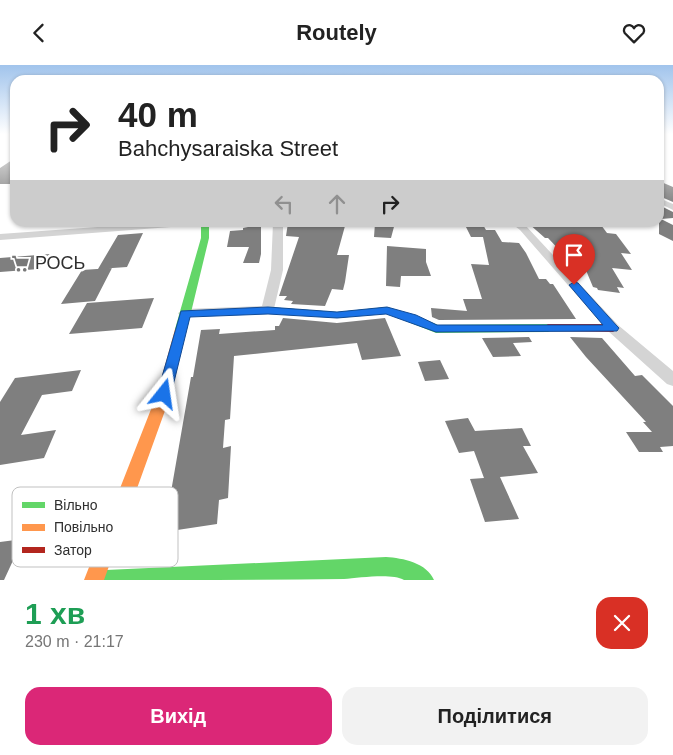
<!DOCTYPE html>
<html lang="uk">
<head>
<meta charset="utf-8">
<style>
	body { margin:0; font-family:Helvetica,sans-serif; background:#f2f2f2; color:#222; height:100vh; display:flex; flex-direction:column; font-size:19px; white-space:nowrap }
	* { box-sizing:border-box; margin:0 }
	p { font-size:16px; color:#767676 }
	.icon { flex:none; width:28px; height:28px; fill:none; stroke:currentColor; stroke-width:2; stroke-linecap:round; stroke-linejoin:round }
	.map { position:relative; height:515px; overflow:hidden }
	.panel { display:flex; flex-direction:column; background:#fff; flex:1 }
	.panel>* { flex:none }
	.banner { position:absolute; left:10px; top:10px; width:654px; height:152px; border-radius:15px; box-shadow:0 1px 4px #0004; background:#fff; color:#222; overflow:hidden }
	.pin { position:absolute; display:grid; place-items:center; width:42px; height:42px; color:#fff; margin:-51px -21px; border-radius:50% 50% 50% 0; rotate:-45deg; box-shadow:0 0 5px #0007 }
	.pin .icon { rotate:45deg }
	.me { position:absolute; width:55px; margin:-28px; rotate:15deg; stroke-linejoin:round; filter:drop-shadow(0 0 4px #0008) }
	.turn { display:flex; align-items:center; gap:18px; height:105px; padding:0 25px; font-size:22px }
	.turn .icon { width:65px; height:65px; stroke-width:2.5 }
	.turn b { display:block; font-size:35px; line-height:42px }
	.lanes { display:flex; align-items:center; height:48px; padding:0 25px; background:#0003; justify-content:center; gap:25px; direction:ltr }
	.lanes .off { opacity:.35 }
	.round { display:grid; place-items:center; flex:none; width:52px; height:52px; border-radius:15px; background:#f2f2f2 }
	.head { display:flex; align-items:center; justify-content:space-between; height:85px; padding:0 25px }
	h1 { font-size:30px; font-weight:800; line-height:38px; color:#1e9e55 }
	.primary-button { display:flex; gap:10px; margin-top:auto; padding:10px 25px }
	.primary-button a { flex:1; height:58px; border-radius:15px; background:#db2777; color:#fff; font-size:20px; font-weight:800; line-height:58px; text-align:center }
	.primary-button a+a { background:#f2f2f2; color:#222 }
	header { display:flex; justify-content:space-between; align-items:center; height:65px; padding:0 25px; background:#fff; font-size:22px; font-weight:800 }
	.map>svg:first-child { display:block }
	.building { fill:#7f7f7f }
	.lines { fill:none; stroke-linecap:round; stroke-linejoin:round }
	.street { fill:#d4d4d4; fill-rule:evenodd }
	.fast { fill:#63d668; fill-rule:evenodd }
	.slow { fill:#ff974d; fill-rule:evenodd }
	.jam { fill:#b3261e; fill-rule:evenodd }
	.route { fill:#1a73e8; stroke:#114b97 }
	.labels { text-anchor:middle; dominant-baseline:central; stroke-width:5; stroke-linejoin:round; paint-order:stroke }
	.poi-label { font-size:18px; fill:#2f2f2f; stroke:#fff; text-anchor:start }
	.key { fill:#fff; stroke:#c1c1c1; stroke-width:1 }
	.key-label { font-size:14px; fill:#2f2f2f }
</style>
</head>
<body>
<header><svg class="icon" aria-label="back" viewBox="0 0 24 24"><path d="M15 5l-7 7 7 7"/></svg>Routely<svg class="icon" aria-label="heart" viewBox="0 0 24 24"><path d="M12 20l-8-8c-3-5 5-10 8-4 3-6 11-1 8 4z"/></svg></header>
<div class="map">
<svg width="673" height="515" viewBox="0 0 673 515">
	<rect width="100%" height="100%" fill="#fff"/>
	<path class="building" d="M15,93V119H0V103Z
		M659,116L673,122V137L659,131Z
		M659,140L673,147V153L661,154L673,160V176L659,169Z
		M248,158H261V189L259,198H243L249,182H227L230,166L243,165V163L248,162Z
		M288,158L345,161L337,190H349L345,217L343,225L332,224L325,241L291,239L293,236L284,235L287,231H279L299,172L286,171Z
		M375,158H395L391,173L374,172Z
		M464,158H482L486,165H495L502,177L519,178L526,188L539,214H546L550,219H553L576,254L439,255L432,252L431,243L467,246L463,234H482L471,199L489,200L483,172H471Z
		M528,158H585L601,160L607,168L616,169L631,189L621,188L632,205L612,203L624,223L617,222L620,228L598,225L597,223L593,222L580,191H565L548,173H545Z
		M143,168L127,202L98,204L118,170Z
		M387,181L426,184V197L431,211H401L400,222L386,221Z
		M50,189L39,204L0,207V193Z
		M112,203L95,236L61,239L82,205Z
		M154,233L142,263L69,269L87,238Z
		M283,253L337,258L385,253L401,291L362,295L357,278L234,291L230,354L225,355L223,383L231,381L228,433L219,435L217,459L164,467L191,312H193L201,265L220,264L219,269L275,265V261H279Z
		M529,272L532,277L513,278L521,291L493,292L482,273Z
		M570,272L602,273L635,311L642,310L673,341V381L660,382L663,387H639L626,367H652L643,357H646L586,292Z
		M440,295L449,314L425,316L418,297Z
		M81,305L72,326L42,330L21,370L56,365L44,393L0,400V337L15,313Z
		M468,353L475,366L522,363L531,381H523L538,408L500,412L519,454L485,457L470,414L484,413L474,386L459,388L445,356Z
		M23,474L4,515H0V477Z"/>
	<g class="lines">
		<path class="street" d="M659,133L673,139V145L659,138Z
			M153,158H189L184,161L0,175V169Z
			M273,158H283V205L273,248L180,251L178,248L185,244L262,241L271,205Z
			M511,158H521L526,161L618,260L673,306V321L667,319L608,266L520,165Z"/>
		<path class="fast" d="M201,158H209V173L187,264L181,268L175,264L201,173Z
			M268,242L337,247L387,242L416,251L438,260L548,259L554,263L548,267L436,268L386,248L337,253L264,247L263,245Z
			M386,492C403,493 427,498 434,515H404C392,508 359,513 344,514C262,515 178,515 96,515L99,508L106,505Z"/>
		<path class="slow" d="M181,260L187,264L171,329L104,515H84L157,329L175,264Z"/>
		<path class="jam" d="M548,259H613L619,263L613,267L544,266L542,263Z"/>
	</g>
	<linearGradient id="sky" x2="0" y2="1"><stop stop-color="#a1c4ec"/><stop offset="0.49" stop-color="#fff"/><stop offset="1" stop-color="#fff" stop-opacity="0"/></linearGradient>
	<rect width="673" height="141" fill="url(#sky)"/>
	<path class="route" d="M574,217L578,218L617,261L619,263L617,266L436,267L386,249L337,253L268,249L190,252L171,329L169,333L164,335L159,333L157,329L181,246L268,242L337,247L387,242L416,250L437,260H603L569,220Z"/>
	<defs>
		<symbol id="supermarket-bare" viewBox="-9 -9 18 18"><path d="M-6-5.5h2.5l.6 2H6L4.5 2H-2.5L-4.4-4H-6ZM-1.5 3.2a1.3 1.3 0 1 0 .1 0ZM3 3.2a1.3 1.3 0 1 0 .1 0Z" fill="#787878" stroke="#fff" stroke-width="2.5" paint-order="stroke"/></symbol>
	</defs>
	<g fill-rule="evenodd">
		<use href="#supermarket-bare" x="8" y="186" width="25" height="25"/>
	</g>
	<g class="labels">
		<g class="poi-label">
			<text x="35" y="198">РОСЬ</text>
		</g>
	</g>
	<rect x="12" y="422" width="166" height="80" rx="8" class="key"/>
	<rect x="22" y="437" width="23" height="6" fill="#63d668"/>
	<rect x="22" y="459" width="23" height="7" fill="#ff974d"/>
	<rect x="22" y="482" width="23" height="6" fill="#b3261e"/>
	<g class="key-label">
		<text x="54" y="445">Вільно</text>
		<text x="54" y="467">Повільно</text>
		<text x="54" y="490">Затор</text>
	</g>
</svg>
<div class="pin" style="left:574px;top:220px;background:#d93025"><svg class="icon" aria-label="arrive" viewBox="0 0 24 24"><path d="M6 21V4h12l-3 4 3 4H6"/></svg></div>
<svg class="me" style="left:164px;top:329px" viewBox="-20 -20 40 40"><path d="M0-17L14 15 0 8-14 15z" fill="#1a73e8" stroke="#fff" stroke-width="4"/></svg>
<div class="banner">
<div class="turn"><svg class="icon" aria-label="right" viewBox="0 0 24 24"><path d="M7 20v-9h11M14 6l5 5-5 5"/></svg><div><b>40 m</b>Bahchysaraiska Street</div></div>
<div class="lanes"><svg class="icon off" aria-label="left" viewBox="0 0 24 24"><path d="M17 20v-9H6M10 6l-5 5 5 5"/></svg><svg class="icon off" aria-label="ahead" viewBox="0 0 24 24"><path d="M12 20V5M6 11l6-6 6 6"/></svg><svg class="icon" aria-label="right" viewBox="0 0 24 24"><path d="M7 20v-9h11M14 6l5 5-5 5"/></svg></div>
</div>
</div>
<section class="panel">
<div class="head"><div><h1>1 хв</h1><p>230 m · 21:17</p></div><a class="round" style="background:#d93025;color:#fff"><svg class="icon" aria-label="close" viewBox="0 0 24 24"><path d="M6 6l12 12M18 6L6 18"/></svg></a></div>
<div class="primary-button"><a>Вихід</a><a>Поділитися</a></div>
</section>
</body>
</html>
